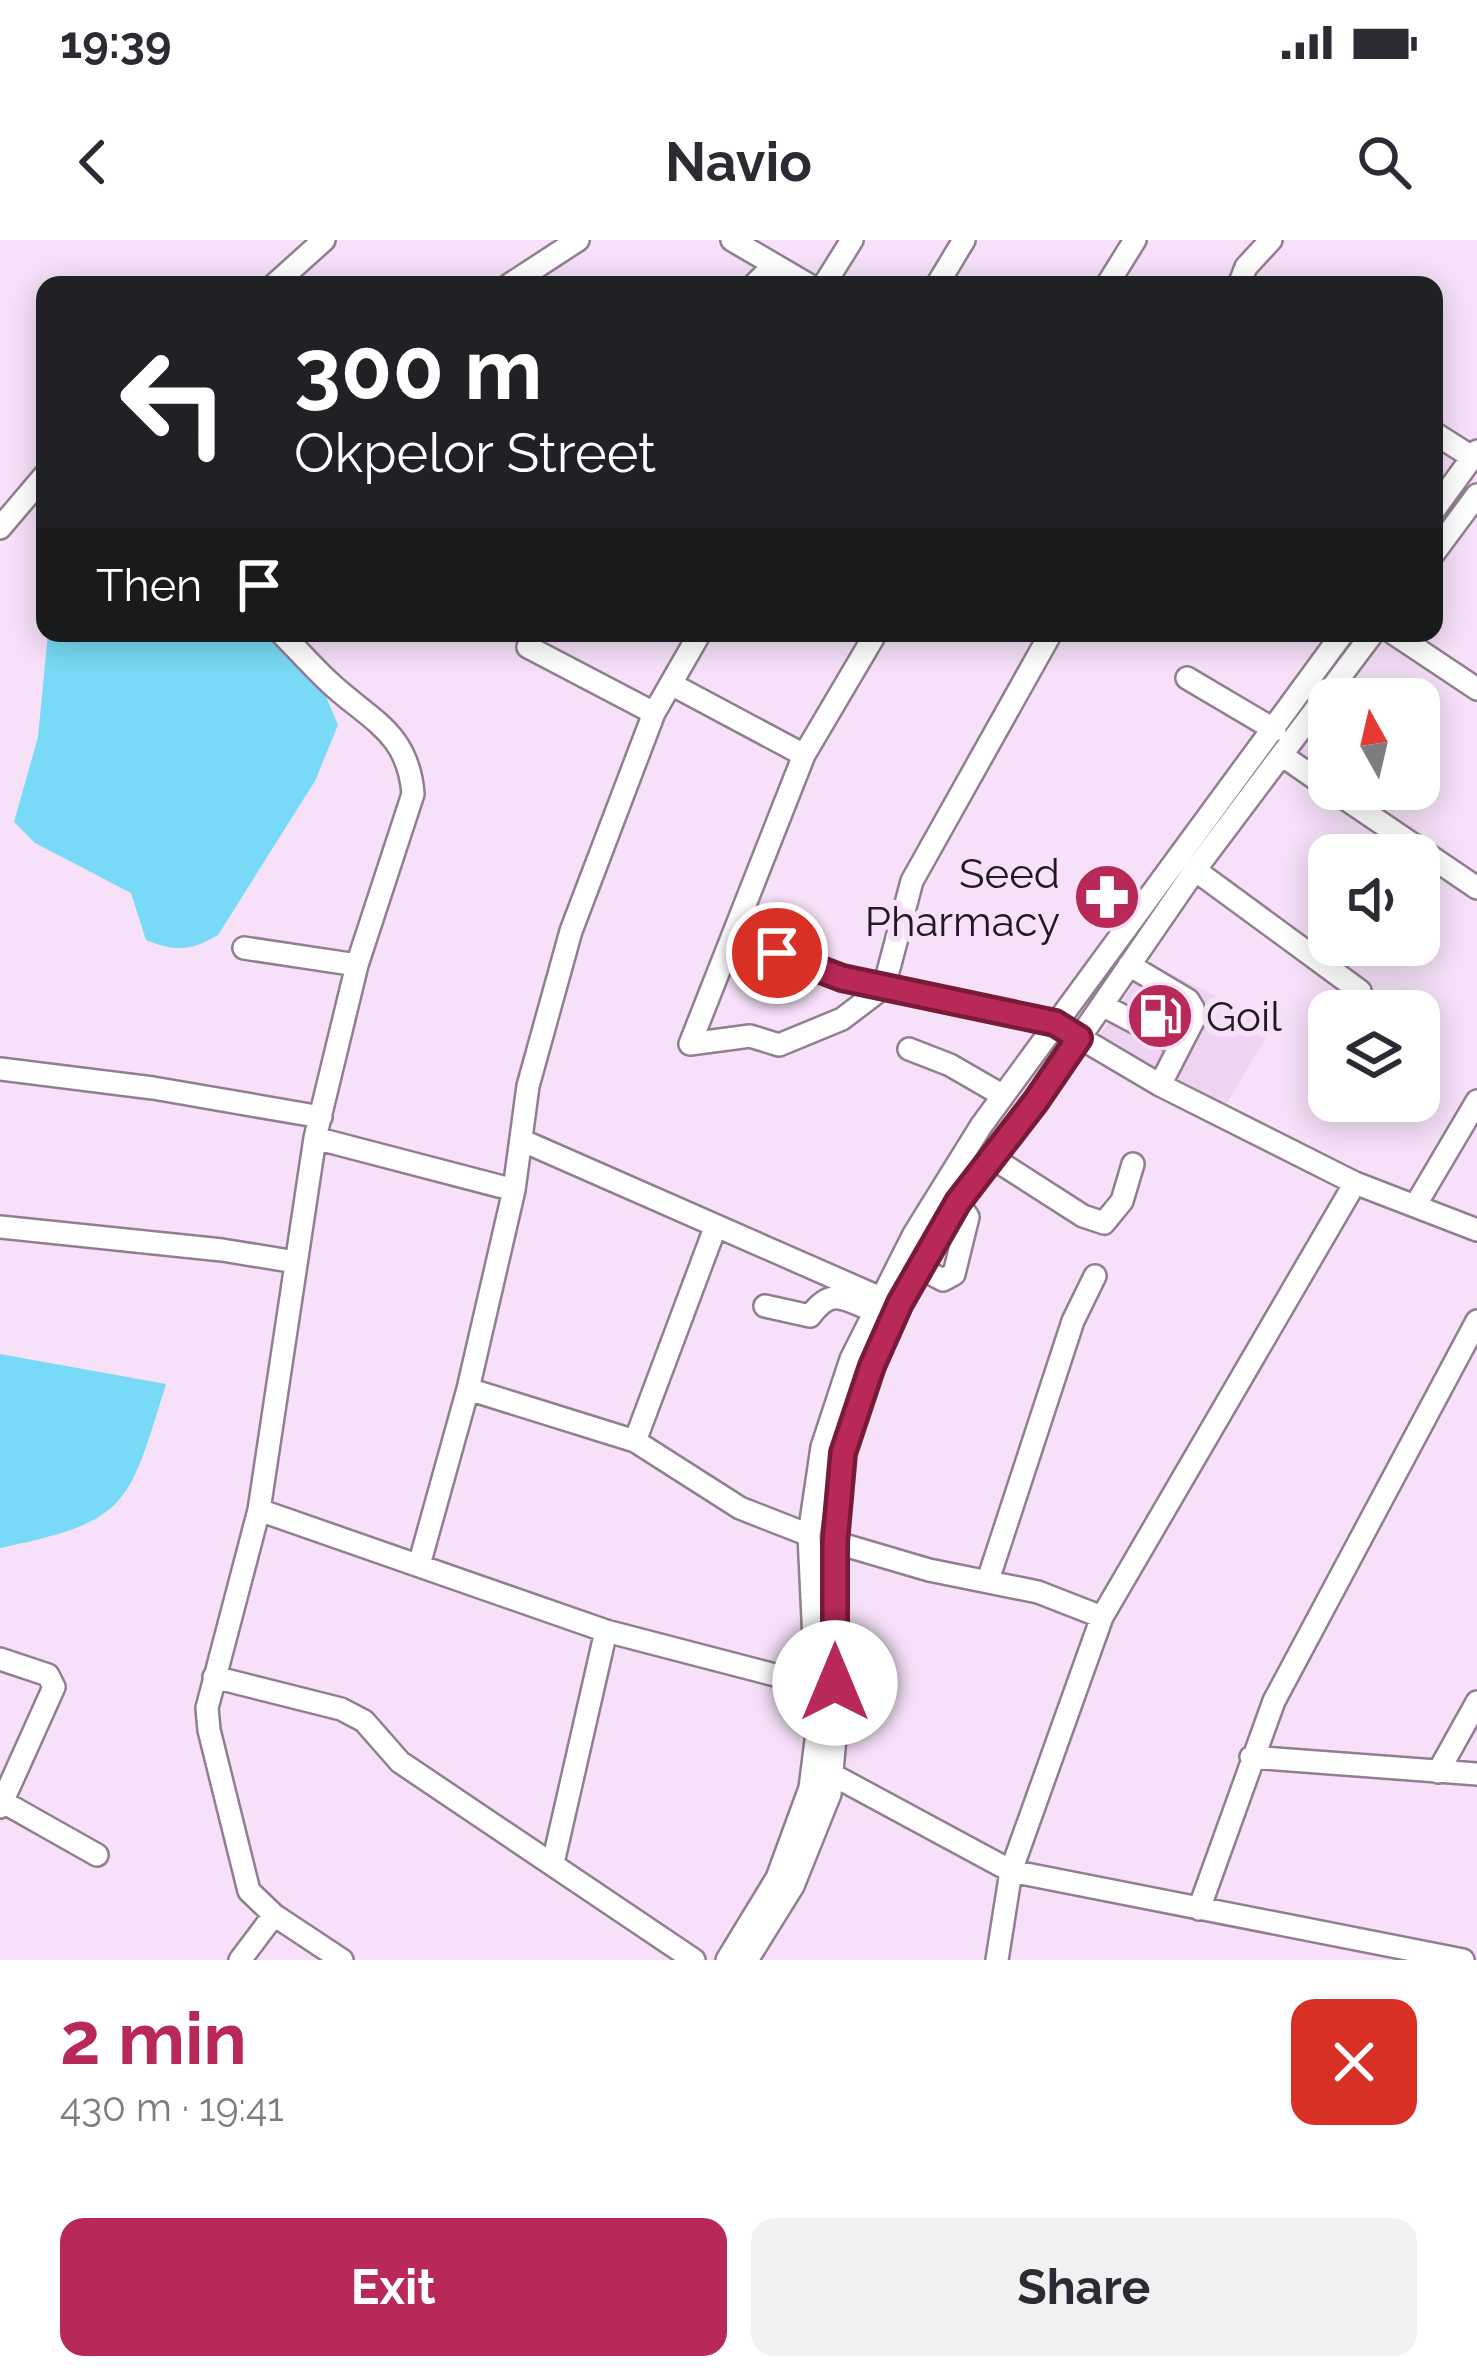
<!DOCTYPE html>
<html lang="en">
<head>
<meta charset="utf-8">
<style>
	body { margin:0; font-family:Raleway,sans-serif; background:#f2f2f3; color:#2b2b33; height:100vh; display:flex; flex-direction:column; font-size:45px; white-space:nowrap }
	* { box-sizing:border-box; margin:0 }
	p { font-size:39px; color:#7c7c81 }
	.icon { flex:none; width:66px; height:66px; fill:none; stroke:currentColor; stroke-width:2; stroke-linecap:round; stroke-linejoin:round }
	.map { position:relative; height:1720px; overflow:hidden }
	.details { display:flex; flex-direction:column; background:#fff; flex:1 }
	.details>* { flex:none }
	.top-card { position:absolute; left:36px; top:36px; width:1407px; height:366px; border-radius:24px; box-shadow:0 6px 30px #0003; background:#202124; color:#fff; overflow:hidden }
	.needle { width:78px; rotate:352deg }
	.fabs { position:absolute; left:1308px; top:438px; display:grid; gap:24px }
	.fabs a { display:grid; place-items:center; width:132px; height:132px; border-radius:24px; background:#fff; box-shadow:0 6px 30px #0003; font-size:60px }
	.pin { position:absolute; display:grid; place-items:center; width:102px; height:102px; color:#fff; margin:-51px; border:6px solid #fff; border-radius:50%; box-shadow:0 3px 12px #0007 }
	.me { position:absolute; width:132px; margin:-66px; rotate:0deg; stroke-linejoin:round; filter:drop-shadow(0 0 9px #0008) }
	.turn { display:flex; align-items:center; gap:42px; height:252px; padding:0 60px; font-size:54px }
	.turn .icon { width:156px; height:156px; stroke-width:2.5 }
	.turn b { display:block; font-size:84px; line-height:102px }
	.then { display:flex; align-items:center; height:114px; padding:0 60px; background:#0003; gap:24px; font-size:45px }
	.round { display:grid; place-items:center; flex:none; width:126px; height:126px; border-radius:24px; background:#f2f2f3 }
	.head { display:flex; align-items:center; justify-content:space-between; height:204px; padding:0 60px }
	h1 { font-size:72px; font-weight:700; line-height:90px; color:#b82957 }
	.cta { display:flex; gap:24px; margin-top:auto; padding:24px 60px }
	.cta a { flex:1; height:138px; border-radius:24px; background:#b82957; color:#fff; font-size:48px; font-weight:700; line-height:138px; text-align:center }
	.cta a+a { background:#f2f2f3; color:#2b2b33 }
	.status { display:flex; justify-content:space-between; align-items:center; height:84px; padding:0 60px; background:#fff; direction:ltr }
	.status svg { height:33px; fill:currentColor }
	header { display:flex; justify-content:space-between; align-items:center; height:156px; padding:0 60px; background:#fff; font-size:54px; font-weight:700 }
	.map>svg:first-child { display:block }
	.built { fill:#eed4f1 }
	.water { fill:#78daf6 }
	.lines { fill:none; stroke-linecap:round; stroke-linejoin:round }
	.minor-casing { stroke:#917e92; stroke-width:26 }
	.minor { stroke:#fff; stroke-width:21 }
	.route-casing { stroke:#781b39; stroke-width:30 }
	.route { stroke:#b82957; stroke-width:21 }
	.labels { text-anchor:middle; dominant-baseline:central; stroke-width:12; stroke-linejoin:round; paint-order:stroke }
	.poi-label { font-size:42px; fill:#211921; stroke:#f6e1f8; text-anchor:end }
</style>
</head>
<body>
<div class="status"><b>19:39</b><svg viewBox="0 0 49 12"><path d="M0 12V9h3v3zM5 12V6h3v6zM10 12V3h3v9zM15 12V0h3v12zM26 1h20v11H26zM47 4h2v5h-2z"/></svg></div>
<header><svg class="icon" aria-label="back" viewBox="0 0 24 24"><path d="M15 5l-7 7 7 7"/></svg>Navio<svg class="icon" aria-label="search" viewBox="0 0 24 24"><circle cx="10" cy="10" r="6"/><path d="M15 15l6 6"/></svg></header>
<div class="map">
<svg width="1477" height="1720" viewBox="0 0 1477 1720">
	<rect width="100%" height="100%" fill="#f6e1f8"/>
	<path class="built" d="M1148,723L1274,784L1225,866L1100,795Z"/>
	<path class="water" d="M48,393H280L322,447L338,485L315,541L218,695C191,711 175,712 146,700L131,653L35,603L14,582L38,497Z
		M0,1114L166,1144C128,1266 130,1281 0,1308Z"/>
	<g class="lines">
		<defs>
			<path id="minor" d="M732,0L809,45
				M274,45L324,0
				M509,45L578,0
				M754,45L774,25
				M824,45L852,0
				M937,45L964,0
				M1107,45L1135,0
				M1239,45L1246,27L1271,0
				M1434,193L1472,217
				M1434,270L1477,211
				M0,288L45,235
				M1434,313L1477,255
				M281,393C297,409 312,426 329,442C369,480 408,491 413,554L357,725L315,898
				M876,393L804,515L690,804L750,796L779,805L842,779L884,747L912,641L1051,393
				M1393,393L1477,449
				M528,407L654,473
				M1187,438L1275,490
				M671,444L804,515
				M1283,516L1329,548
				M1331,549L1477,648
				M1195,630L1360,751
				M734,695L842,738L1055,783L1160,845L1355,943L1477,990
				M244,708L357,725
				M1129,725L1188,760L1193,768L1194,779L1160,845
				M1102,765L1180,806
				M909,809L950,825L1002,855
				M0,829L153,848L321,877
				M521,900L883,1059
				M991,917L1083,976L1104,983L1122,961L1133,924
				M1415,966L1477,861
				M0,987L222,1010L296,1022
				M920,1028L943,1040L954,1034L968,977L958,962
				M765,1066L810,1076C833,1045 845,1060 876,1072
				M468,1149L635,1201L740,1268L809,1295
				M635,1201L715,988
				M259,1270L606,1391L817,1446
				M834,1302L929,1330L1038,1352L1102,1377
				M419,1325L468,1149L514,950L528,846L571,691L654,473L700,393
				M988,1340L1073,1081L1095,1036
				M0,1419L48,1435L54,1447L0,1567
				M214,1437L341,1469L364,1481L400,1522L694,1720
				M1251,1517L1477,1534
				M1438,1532L1477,1462
				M833,1535L1011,1631L1463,1720
				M3,1562L97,1615
				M553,1623L606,1391
				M1199,1669L1274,1461L1477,1081
				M240,1720L274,1675
				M342,1720L274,1675L249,1651L209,1490L207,1468L259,1270L315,898L514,950
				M727,1720L777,1638L810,1548L818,1485L809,1295L822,1207L851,1119L914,994L981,886L1343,393
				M747,1720L793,1646L830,1554L836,1486L834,1302L843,1213L871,1126L900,1063L958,962L1036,861L1195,630L1373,393
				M997,1720L1011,1631L1102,1377L1355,943"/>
		</defs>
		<use href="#minor" class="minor-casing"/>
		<use href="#minor" class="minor"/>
	</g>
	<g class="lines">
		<defs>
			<path id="route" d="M777,713L842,738L1055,783L1079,798L1036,861L958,962L900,1063L872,1126L843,1213L835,1302V1443"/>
		</defs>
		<use href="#route" class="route-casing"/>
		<use href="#route" class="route"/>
	</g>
	<defs>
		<symbol id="pharmacy-disc" viewBox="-11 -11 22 22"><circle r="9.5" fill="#b82957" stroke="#f6e1f8"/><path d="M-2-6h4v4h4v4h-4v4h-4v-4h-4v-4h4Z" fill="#fff"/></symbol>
		<symbol id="fuel-disc" viewBox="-11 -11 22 22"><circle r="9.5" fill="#b82957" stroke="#f6e1f8"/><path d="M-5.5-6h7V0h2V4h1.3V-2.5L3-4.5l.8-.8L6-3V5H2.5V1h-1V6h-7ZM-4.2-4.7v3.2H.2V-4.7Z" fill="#fff"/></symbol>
	</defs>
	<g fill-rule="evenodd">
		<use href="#pharmacy-disc" x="1069" y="619" width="76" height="76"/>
		<use href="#fuel-disc" x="1122" y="738" width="76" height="76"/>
	</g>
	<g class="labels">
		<g class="poi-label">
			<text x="1060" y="633">Seed<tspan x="1060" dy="48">Pharmacy</tspan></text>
			<text x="1206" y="776" text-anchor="start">Goil</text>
		</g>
	</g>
</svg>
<div class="fabs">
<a><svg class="needle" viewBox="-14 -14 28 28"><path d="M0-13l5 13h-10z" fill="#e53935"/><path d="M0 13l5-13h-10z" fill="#7c7c81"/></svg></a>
<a><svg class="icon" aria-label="sound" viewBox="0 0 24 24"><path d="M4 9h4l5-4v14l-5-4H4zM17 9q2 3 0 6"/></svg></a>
<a><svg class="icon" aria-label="layers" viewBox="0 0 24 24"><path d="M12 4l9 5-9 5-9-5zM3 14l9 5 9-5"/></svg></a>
</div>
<div class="pin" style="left:777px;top:713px;background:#d93025"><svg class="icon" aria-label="arrive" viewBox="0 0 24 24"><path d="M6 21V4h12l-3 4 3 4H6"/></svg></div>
<svg class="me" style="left:835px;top:1443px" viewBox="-20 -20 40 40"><circle r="19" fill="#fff"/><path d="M0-13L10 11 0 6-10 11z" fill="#b82957"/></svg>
<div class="top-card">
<div class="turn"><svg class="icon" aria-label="left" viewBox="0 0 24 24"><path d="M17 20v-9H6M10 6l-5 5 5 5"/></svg><div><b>300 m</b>Okpelor Street</div></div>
<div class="then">Then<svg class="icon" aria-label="arrive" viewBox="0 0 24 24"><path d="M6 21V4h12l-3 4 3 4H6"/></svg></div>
</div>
</div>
<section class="details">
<div class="head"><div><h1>2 min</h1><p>430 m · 19:41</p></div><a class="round" style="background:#d93025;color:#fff"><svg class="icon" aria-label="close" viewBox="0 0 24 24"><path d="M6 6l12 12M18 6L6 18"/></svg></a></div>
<div class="cta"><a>Exit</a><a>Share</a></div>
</section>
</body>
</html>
